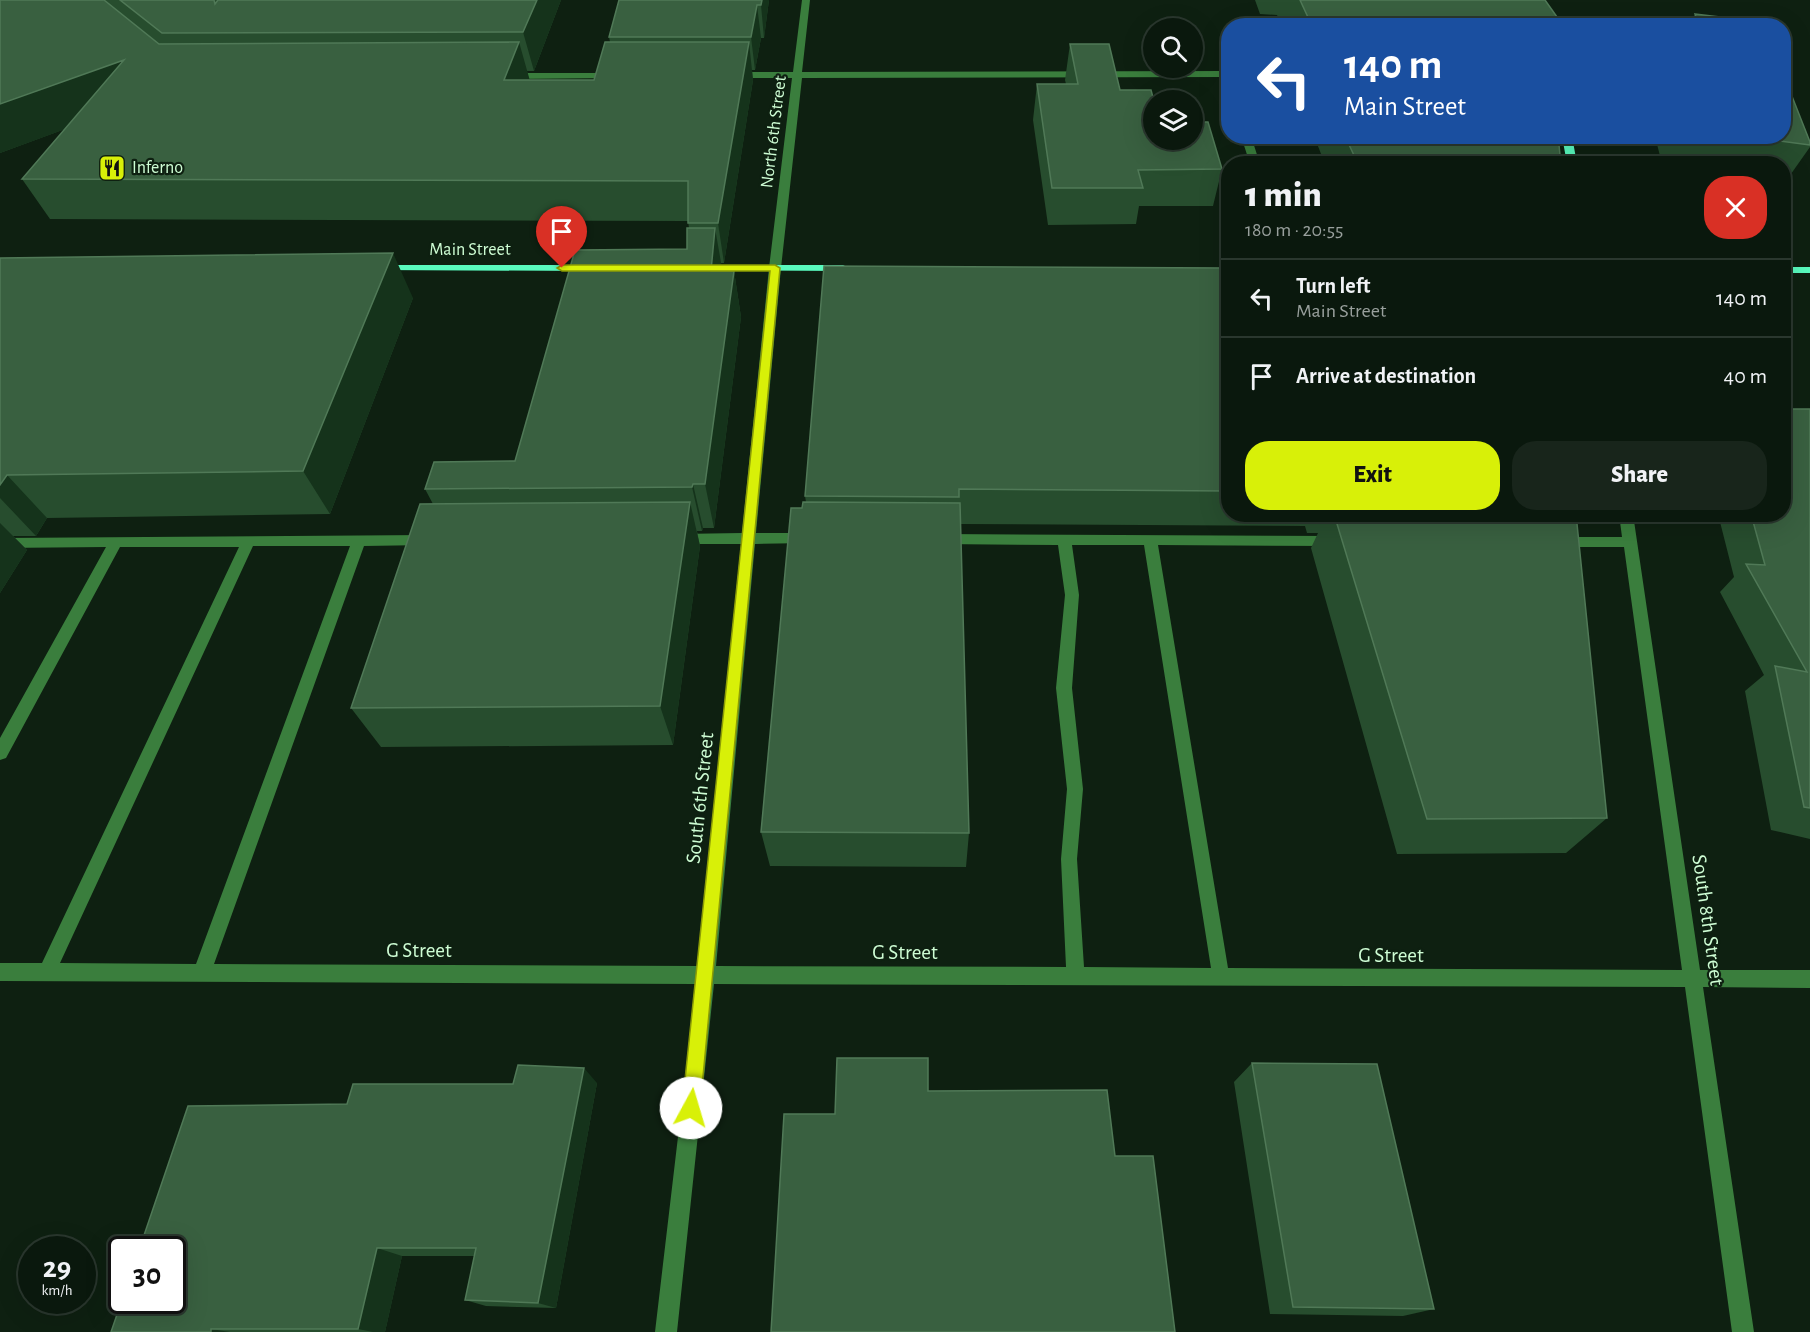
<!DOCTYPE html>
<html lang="en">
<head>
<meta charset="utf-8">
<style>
	body { margin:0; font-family:"Alegreya Sans",sans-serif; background:#18251b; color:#f1f3f6; height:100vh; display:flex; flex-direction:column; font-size:22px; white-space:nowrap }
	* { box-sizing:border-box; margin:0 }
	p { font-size:20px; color:#99a09d }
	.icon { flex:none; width:33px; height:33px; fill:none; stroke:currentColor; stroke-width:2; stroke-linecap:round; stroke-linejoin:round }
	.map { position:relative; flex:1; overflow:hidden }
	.details { position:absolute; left:1221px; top:156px; width:570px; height:366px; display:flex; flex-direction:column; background:#0a180d; border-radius:24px; box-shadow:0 6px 24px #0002,0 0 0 2px #2a372e }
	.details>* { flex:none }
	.guide { position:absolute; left:1221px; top:18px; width:570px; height:126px; border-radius:24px; box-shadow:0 6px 24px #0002,0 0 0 2px #2a372e; background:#1a4fa0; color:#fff; overflow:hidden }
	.fabs { position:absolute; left:1143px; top:18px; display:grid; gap:12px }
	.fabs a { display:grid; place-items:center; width:60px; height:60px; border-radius:50%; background:#0a180d; box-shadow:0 6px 24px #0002,0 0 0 2px #2a372e; font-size:30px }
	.speed { position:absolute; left:18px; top:1236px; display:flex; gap:12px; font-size:30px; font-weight:700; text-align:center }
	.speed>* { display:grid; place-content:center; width:78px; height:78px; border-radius:50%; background:#0a180d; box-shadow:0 6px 24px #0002,0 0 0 2px #2a372e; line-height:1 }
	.speed small { font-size:15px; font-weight:400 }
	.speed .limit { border:3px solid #111; border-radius:9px; background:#fff; color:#111 }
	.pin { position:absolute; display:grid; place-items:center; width:51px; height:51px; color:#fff; margin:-62px -26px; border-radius:50% 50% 50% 0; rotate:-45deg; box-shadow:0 0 6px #0007 }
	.pin .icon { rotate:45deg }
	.me { position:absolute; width:66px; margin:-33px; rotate:6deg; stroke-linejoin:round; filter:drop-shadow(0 0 4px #0008) }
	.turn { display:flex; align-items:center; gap:21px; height:126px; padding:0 24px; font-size:27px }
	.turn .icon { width:78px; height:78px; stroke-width:2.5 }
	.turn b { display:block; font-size:42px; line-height:51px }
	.round { display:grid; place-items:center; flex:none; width:63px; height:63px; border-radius:24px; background:#18251b }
	.head { display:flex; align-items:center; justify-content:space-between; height:102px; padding:0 24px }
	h1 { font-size:36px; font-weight:800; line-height:45px }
	.button { display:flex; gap:12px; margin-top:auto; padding:12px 24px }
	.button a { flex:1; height:69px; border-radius:24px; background:#d8f008; color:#111; font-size:24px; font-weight:800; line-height:69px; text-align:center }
	.button a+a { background:#18251b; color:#f1f3f6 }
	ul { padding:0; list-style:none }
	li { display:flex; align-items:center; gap:18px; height:78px; padding:0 24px; border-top:2px solid #2a372e }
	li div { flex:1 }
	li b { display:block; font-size:22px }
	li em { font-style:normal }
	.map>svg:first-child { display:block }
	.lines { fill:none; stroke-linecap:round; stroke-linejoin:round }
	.minor { fill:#3a7e3d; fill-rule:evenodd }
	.major { fill:#59fabe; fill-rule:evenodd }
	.wall { fill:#274d2e }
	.shaded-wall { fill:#15331b }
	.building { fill:#396040; stroke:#507957; stroke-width:1.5 }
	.route { fill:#d8f008; stroke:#8c9c05; stroke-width:1.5 }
	.labels { text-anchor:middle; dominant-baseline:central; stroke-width:4.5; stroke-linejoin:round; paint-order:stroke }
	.far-street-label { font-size:18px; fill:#cefdd4; stroke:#0e2011 }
	.far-poi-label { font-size:18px; fill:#cefdd4; stroke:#0e2011; text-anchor:start }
	.street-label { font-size:21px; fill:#cefdd4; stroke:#0e2011 }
</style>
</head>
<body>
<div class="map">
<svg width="1810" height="1332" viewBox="0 0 1810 1332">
	<rect width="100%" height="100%" fill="#0e2011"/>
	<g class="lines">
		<path class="minor" d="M802,0H810L802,72L1228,71V77L802,78L781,268L756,533H808L815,538L808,543L755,544L716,966L1066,967L1061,859L1067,789L1056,688L1065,595L1058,545L940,544L933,539L940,534L1333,536L1340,541L1333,546L1158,545L1228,968L1682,970L1624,547H1558L1551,542L1558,537H1622L1619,514H1633L1700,970H1810V988L1703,987L1754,1332H1732L1685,987L714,984L677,1332H655L696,984L0,981V963H42L239,547H120L6,758L0,760V738L106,547L0,548V538L427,535L434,540L427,545L364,546L214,964L698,966L741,544H679L672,539L679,534L742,533L769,268L792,78H734L729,75L734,72H793ZM1072,545H1144L1211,968L1084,967L1077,859L1083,789L1072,688L1079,595ZM253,546H350L196,964L60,963Z
			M614,73L617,74V78L509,79L504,76L509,73Z
			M1241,136H1251L1260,164H1250Z"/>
		<path class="major" d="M1562,136H1572L1577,164H1567Z
			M381,265H588L594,268L588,271L377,270V266Z
			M702,265H843L849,268L843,271L698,270V266Z
			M1784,267H1810V273H1784Z"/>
	</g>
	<path class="wall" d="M0,0H561L534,71H527L529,80H594L610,42L609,37L619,0H769L764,38H761L755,70H752L753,80L724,263H721L722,271H734L741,317L714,528H703L702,531H697L700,546L673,745L381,747L351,708L433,504L425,489L515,461L687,249L689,228L688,221L50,219L22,179L65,129L0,153Z
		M1255,0H1545L1562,24V26H1282L1277,15L1260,14Z
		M1695,14L1763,26H1689Z
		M1070,44L1120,90L1154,140L1222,169L1213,206H1139L1136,224L1048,225L1033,120L1037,84H1066L1065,80Z
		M1314,136H1558L1561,164H1325Z
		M1655,136H1784L1810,142V147L1786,181H1784V164H1662Z
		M0,258L413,298L330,514L47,518L36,536H13L27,550L0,593Z
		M1228,268V514H1576L1607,818L1566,853L1397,854L1311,548L1318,533H1307L1305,526L960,524L969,833L966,867L770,866L761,832L802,508L806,502L805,496Z
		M1810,409V839L1771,830L1745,691L1764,675L1720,592L1734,577L1718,514H1784Z
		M1252,1063L1434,1309L1403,1316L1270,1314L1234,1082Z
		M597,1083L556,1308L486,1306L465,1300L475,1256H402L385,1332H111L347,1104L513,1084Z"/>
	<path class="shaded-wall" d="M537,0H561L534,71L523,32Z
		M762,0H769L764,38L761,5Z
		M757,5L761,38L755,70L751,37Z
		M519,42L530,81L504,80Z
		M749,42L753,80L724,263L718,223Z
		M124,60L147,99L0,153V104Z
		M715,228L723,274L711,271Z
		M393,253L413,298L330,514L303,471Z
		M734,271L741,317L714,528L705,484Z
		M7,475L47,518L36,536L0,498V485Z
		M693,484L703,528L702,531L692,487Z
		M690,502L700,546L673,745L660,706Z
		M0,523L27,550L0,593Z
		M584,1068L597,1083L556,1308L538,1303Z
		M377,1248L402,1256L385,1332H373L358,1329Z
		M211,1329L230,1332H211Z"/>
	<path class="building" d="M0,0H104L159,44L519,42L504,80H594L605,42H749L718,223H688V181L22,179L124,60L0,104Z
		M120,0H214L215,4L218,0H537L523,32L162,33Z
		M619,0H762L761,5H757L751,37H609Z
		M1300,0H1545L1562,24H1545V26H1312Z
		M1695,14L1762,22L1763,26H1699Z
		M1070,44H1109L1120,90H1151L1154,101V140H1192V122H1208L1222,169L1138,170L1143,188H1052L1037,84H1078Z
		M1784,76L1810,142V145L1744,136H1784Z
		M1345,136H1558L1561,164H1358Z
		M687,228H715L711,271H734L705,484H693L692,487L425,489L434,462L515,461L575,250L687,249Z
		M393,253L303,471L7,475L0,485V258Z
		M824,266L1228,268V491L959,489V497L805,496Z
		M1784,409H1810V808L1804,807L1775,666L1807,672L1746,564L1765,565L1751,514H1784Z
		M690,502L660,706L351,708L420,504Z
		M803,502L960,503L969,833L761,832L791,508H802Z
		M1334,514H1576L1607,818L1427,819Z
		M837,1058H928V1091L1107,1090L1115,1156H1153L1175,1332H771L784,1114H835Z
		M1252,1063L1377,1064L1434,1309L1293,1307Z
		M518,1065L584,1068L538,1303L465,1300L476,1248H377L358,1329H211V1332H111L122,1300H172V1250H139L188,1106L347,1104L353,1084H513Z"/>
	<path class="route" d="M775,265L780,268L700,1108L697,1114L691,1117L685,1114L682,1108L770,271H562L557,268L562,265Z"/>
	<defs>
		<symbol id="restaurant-square" viewBox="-11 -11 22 22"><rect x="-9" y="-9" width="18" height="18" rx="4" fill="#d8f008" stroke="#0e2011"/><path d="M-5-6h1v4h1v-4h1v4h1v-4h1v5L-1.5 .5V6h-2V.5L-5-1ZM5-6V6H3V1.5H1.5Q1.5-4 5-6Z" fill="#111"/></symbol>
	</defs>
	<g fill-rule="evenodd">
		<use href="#restaurant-square" x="97" y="153" width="30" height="30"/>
	</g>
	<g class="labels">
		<g class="far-street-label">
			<text transform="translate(774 132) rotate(-83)">North 6th Street</text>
			<text x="470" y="250">Main Street</text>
		</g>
		<g class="far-poi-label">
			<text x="132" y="168">Inferno</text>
		</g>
		<g class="street-label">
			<text transform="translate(700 798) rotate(-84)">South 6th Street</text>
			<text transform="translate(1708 920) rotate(82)">South 8th Street</text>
			<text x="419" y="950">G Street</text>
			<text x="905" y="952">G Street</text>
			<text x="1391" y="955">G Street</text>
		</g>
	</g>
</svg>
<div class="fabs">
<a><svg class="icon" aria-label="search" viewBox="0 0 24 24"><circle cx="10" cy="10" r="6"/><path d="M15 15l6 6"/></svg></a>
<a><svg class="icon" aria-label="layers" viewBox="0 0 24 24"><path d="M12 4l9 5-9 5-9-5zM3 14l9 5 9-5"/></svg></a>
</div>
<div class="speed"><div>29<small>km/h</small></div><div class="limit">30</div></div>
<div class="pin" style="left:562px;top:268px;background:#d93025"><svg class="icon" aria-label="arrive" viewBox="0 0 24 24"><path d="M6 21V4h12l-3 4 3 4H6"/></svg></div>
<svg class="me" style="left:691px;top:1108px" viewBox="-20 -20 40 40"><circle r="19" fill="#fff"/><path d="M0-13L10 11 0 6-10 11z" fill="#d8f008"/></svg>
<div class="guide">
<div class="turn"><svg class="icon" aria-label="left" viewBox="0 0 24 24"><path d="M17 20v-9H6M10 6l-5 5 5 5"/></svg><div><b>140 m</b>Main Street</div></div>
</div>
<section class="details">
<div class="head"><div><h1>1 min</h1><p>180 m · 20:55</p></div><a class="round" style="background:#d93025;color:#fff"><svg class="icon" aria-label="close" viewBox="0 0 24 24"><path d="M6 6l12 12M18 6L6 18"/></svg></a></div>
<ul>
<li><svg class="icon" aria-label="left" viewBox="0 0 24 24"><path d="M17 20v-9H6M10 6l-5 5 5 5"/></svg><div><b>Turn left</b><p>Main Street</p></div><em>140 m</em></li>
<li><svg class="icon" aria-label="arrive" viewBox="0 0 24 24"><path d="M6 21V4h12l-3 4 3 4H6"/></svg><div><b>Arrive at destination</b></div><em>40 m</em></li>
</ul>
<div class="button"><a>Exit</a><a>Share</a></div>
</section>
</div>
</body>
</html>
